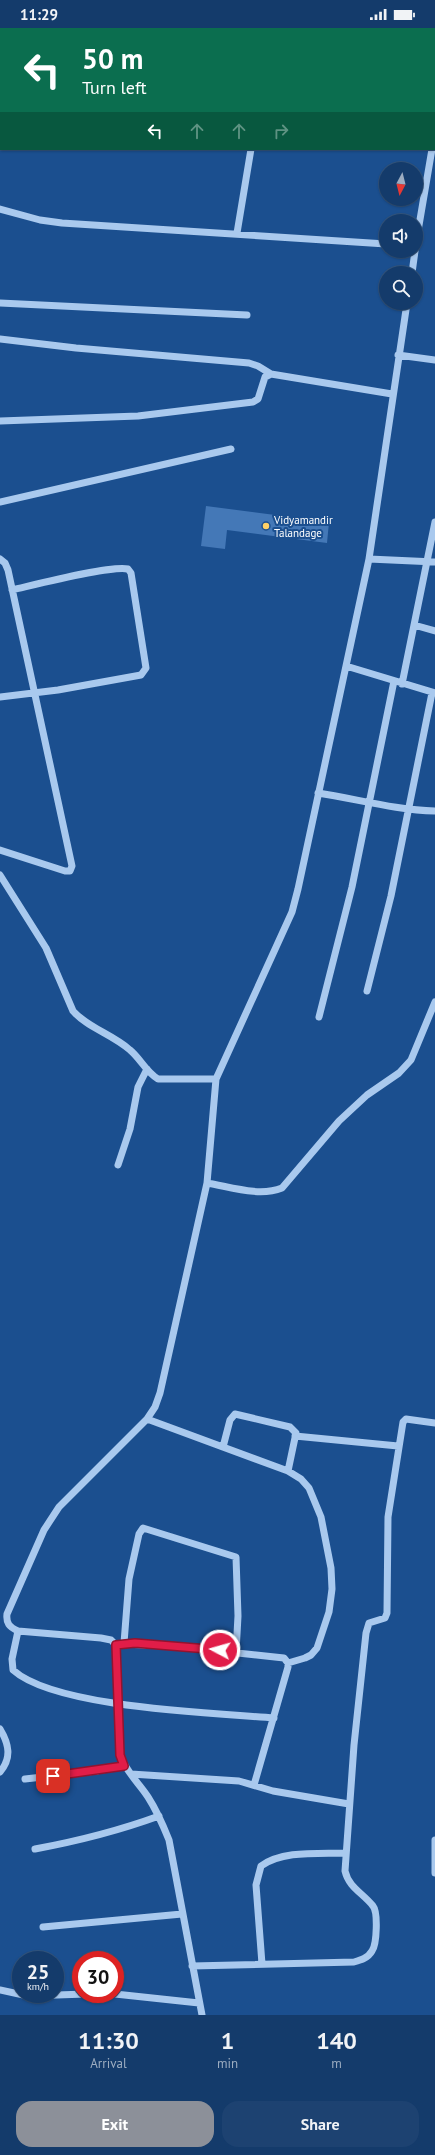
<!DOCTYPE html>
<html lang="en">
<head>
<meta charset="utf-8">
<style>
	body { margin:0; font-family:"PT Sans",sans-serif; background:#1d4271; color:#f1f3f6; height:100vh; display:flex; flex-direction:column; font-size:15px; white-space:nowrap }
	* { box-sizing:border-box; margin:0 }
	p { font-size:13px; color:#9dadc1 }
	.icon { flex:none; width:22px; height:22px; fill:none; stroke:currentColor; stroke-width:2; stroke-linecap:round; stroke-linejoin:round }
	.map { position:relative; height:1987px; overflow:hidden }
	.sheet { display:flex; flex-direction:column; background:#143b6b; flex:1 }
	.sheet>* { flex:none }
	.top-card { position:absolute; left:0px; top:0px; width:435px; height:122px; box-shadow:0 1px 3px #0004,0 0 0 1px #33557e; background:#0b6e4f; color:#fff; overflow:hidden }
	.needle { width:26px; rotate:187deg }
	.buttons { position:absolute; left:379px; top:134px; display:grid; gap:8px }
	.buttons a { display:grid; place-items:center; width:44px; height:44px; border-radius:50%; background:#143b6b; box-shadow:0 1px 3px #0004,0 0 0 1px #33557e; font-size:20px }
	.speed { position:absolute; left:12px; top:1923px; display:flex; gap:8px; font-size:20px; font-weight:700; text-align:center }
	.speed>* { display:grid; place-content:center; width:52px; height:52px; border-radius:50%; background:#143b6b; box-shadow:0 1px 3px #0004,0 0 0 1px #33557e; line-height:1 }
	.speed small { font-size:10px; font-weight:400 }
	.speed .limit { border:6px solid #d22; background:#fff; color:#111 }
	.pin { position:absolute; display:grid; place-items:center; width:34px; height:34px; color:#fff; margin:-17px; border-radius:8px; box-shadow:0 2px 6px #0006 }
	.me { position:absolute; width:44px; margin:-22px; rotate:276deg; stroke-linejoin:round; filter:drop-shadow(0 0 3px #0008) }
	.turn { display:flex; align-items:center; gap:14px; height:84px; padding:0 16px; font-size:18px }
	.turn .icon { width:52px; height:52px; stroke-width:2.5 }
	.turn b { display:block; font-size:28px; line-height:34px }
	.lanes { display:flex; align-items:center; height:38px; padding:0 16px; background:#0003; justify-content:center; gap:20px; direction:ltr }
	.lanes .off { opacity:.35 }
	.eta { display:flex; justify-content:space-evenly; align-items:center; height:68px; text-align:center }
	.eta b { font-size:24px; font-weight:700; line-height:28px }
	.primary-button { display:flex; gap:8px; margin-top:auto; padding:8px 16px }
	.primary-button a { flex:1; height:46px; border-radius:16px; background:#8c9099; color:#fff; font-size:16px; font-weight:700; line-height:46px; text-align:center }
	.primary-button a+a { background:#1d4271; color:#f1f3f6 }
	.status { display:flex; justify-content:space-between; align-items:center; height:28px; padding:0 20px; background:#143b6b; direction:ltr }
	.status svg { height:11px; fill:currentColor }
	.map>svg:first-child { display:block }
	.building { fill:#4478b7 }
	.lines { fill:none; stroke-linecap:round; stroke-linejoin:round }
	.minor { stroke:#a9c9ee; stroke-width:7 }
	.route-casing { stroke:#92132f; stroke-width:10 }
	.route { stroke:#e11d48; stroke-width:7 }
	.poi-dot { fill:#ffd166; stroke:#1b4f8f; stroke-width:1.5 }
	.labels { text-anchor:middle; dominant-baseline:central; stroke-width:4; stroke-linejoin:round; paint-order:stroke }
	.poi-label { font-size:11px; fill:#fff; stroke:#1b4f8f; text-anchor:start }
</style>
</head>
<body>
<div class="status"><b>11:29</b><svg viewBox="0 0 49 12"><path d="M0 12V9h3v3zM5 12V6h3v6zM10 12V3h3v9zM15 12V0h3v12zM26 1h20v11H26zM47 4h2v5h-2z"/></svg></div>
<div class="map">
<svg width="435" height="1987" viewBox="0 0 435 1987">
	<rect width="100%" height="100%" fill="#1b4f8f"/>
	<path class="building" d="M206,478L329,494L327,515L227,502L225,521L201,518Z"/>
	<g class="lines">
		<path class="minor" d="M272,1V0
			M0,46H1
			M434,80H435
			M434,111L435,105
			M0,181L40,192L62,195L386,216
			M237,205L251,121
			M416,215L432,121
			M412,245L415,223
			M0,275L247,287
			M0,311L76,320L249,335L258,338L271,346
			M398,327L435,332
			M0,393L138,388L253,374L258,371L265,349L271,346L392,366
			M0,474L231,421
			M0,531L5,535L8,542L72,838L70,843H65L0,822
			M369,531L435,534
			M414,597L435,603
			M346,638L435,665
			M402,656L435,494
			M0,669L58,662L141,647L146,640L131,545L128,541C111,537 34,557 12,562
			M318,765C357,771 396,782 435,783
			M0,847L46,920L73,983C88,1000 112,1006 130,1022C140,1030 146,1044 158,1051H216
			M367,963L391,868L432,665
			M319,989L352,859L394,653
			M118,1137L130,1101L138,1059L147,1041
			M207,1155C231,1159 259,1169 282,1160L339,1093L367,1067L399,1045L411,1032L435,974
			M147,1391L288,1443L301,1451L309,1460L321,1489L331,1540L332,1561L329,1584L317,1620L311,1627L305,1630L288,1635
			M295,1408L398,1418
			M223,1419L230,1392L235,1386L290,1399L296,1405L288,1443
			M18,1603L12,1631L13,1642C55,1680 214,1685 274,1690
			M124,1615L129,1551L139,1506L143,1500L236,1529L238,1588L236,1624
			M121,1616L173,1618L284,1630L288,1635V1639L254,1757
			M0,1701C9,1716 12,1730 0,1744
			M131,1746L239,1753L273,1763L349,1776
			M25,1751L96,1743L124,1738
			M435,1812V1845
			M35,1821C78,1813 118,1803 159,1788
			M43,1899L182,1886
			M262,1936L256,1857L261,1838C283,1822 319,1826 345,1825
			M192,1938L354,1934C361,1932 368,1930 372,1923C377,1916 378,1884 373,1878C363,1865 349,1860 345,1843L354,1717L366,1605L369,1595L385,1590L387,1585L388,1489L403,1394L406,1391L435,1395
			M0,1962L28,1968L86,1966
			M115,1966L199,1975
			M202,1987L169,1812C163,1797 157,1783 148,1769C139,1755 126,1744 120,1727L116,1617L111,1612L101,1610L18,1603C9,1599 6,1595 7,1586L44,1502L59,1479L147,1391L155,1379L160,1365L207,1155L216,1051L292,884L298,861L369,531L407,275"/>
	</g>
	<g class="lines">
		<defs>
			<path id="route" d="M53,1748L124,1738L120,1727L116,1617L135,1615L220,1622"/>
		</defs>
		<use href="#route" class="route-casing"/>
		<use href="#route" class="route"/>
	</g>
	<circle class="poi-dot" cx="266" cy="498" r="4"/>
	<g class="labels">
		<g class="poi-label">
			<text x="274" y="492">Vidyamandir<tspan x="274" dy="13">Talandage</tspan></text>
		</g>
	</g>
</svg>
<div class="buttons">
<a><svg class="needle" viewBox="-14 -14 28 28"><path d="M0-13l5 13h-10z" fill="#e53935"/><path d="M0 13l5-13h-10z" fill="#9dadc1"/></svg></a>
<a><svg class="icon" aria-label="sound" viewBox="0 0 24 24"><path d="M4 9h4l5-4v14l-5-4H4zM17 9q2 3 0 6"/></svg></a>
<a><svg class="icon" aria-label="search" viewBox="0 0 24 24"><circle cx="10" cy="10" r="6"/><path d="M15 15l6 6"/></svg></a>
</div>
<div class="speed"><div>25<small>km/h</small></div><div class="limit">30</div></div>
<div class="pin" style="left:53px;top:1748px;background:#d93025"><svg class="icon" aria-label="arrive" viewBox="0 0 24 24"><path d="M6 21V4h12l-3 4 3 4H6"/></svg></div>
<svg class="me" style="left:220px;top:1622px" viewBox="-20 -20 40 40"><circle r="17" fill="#e11d48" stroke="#fff" stroke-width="3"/><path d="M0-11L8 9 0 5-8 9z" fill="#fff"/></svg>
<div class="top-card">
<div class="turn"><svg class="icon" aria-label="left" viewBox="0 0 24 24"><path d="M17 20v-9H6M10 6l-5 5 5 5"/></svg><div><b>50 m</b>Turn left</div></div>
<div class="lanes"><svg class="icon" aria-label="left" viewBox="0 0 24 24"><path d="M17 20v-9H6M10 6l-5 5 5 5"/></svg><svg class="icon off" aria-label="ahead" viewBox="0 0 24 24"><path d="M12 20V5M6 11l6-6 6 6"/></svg><svg class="icon off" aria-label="ahead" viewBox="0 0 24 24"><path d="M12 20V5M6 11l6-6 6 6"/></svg><svg class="icon off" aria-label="right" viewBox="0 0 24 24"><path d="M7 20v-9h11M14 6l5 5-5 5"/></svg></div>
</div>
</div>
<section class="sheet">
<div class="eta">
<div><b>11:30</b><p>Arrival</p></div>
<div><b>1</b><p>min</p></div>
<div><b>140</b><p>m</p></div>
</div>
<div class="primary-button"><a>Exit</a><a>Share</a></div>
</section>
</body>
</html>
